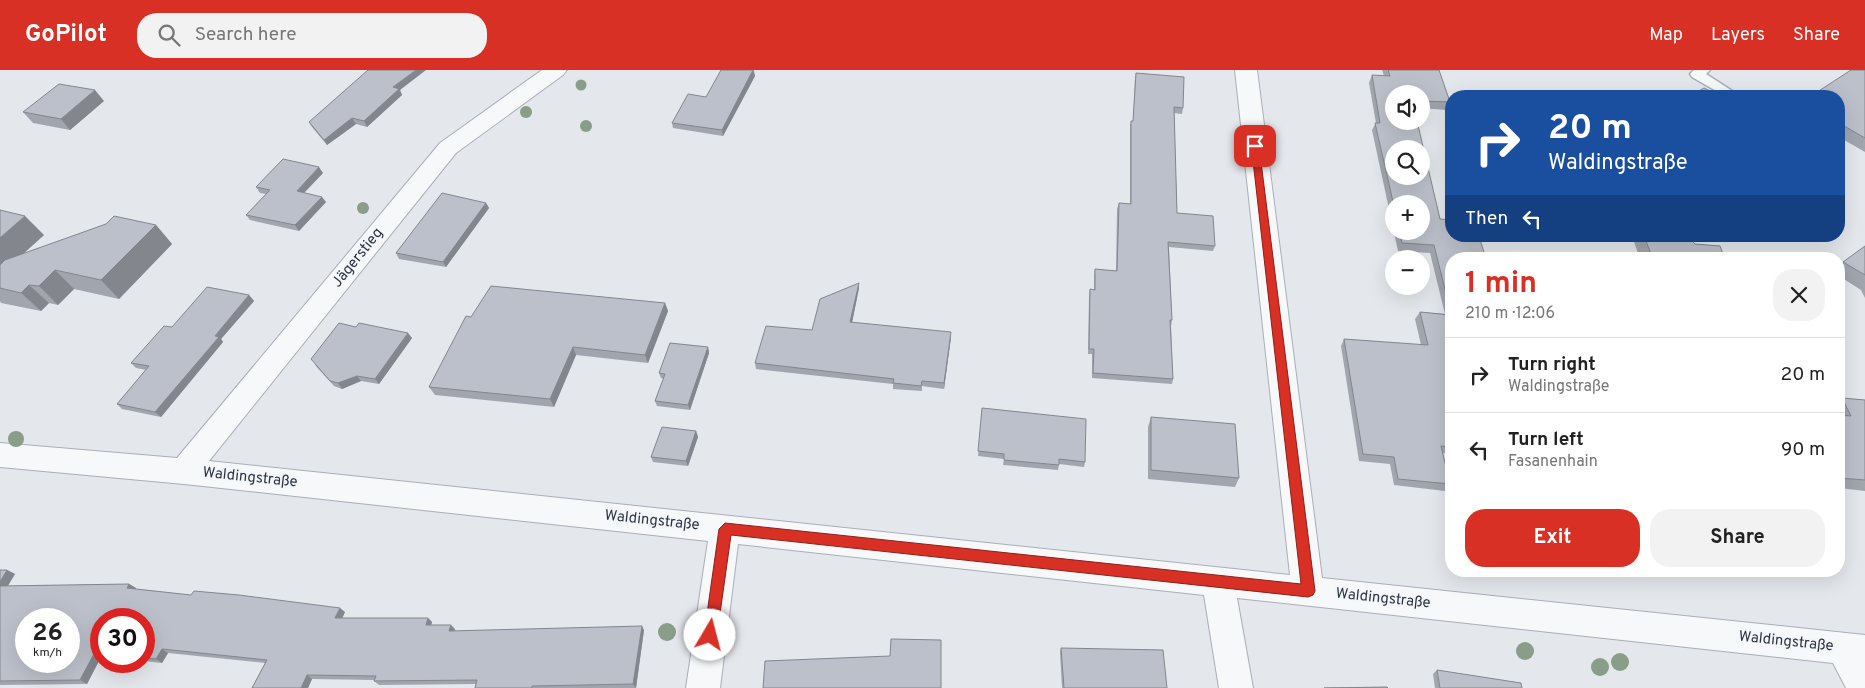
<!DOCTYPE html>
<html lang="en">
<head>
<meta charset="utf-8">
<style>
	body { margin:0; font-family:Overpass,sans-serif; background:#f2f2f2; color:#222; height:100vh; display:flex; flex-direction:column; font-size:19px; white-space:nowrap }
	* { box-sizing:border-box; margin:0 }
	p { font-size:16px; color:#767676 }
	.icon { flex:none; width:28px; height:28px; fill:none; stroke:currentColor; stroke-width:2; stroke-linecap:round; stroke-linejoin:round }
	.map { position:relative; flex:1; overflow:hidden }
	.side { position:absolute; left:1445px; top:182px; width:400px; height:325px; display:flex; flex-direction:column; background:#fff; border-radius:20px; box-shadow:0 5px 20px #0002 }
	.side>* { flex:none }
	.guide { position:absolute; left:1445px; top:20px; width:400px; height:152px; border-radius:20px; box-shadow:0 5px 20px #0002; background:#1a4fa0; color:#fff; overflow:hidden }
	.tools { position:absolute; left:1385px; top:15px; display:grid; gap:10px }
	.tools a { display:grid; place-items:center; width:45px; height:45px; border-radius:50%; background:#fff; box-shadow:0 5px 20px #0002; font-size:25px }
	.speed { position:absolute; left:15px; top:538px; display:flex; gap:10px; font-size:25px; font-weight:700; text-align:center }
	.speed>* { display:grid; place-content:center; width:65px; height:65px; border-radius:50%; background:#fff; box-shadow:0 5px 20px #0002; line-height:1 }
	.speed small { font-size:12px; font-weight:400 }
	.speed .limit { border:8px solid #d22; background:#fff; color:#111 }
	.pin { position:absolute; display:grid; place-items:center; width:42px; height:42px; color:#fff; margin:-21px; border-radius:10px; box-shadow:0 2px 8px #0006 }
	.me { position:absolute; width:55px; margin:-28px; rotate:8deg; stroke-linejoin:round; filter:drop-shadow(0 0 4px #0008) }
	.turn { display:flex; align-items:center; gap:18px; height:105px; padding:0 20px; font-size:22px }
	.turn .icon { width:65px; height:65px; stroke-width:2.5 }
	.turn b { display:block; font-size:35px; line-height:42px }
	.then { display:flex; align-items:center; height:48px; padding:0 20px; background:#0003; gap:10px; font-size:19px }
	.round { display:grid; place-items:center; flex:none; width:52px; height:52px; border-radius:20px; background:#f2f2f2 }
	.overview { display:flex; align-items:center; justify-content:space-between; height:85px; padding:0 20px }
	h1 { font-size:30px; font-weight:700; line-height:38px; color:#d93025 }
	.action { display:flex; gap:10px; margin-top:auto; padding:10px 20px }
	.action a { flex:1; height:58px; border-radius:20px; background:#d93025; color:#fff; font-size:20px; font-weight:700; line-height:58px; text-align:center }
	.action a+a { background:#f2f2f2; color:#222 }
	ul { padding:0; list-style:none }
	li { display:flex; align-items:center; gap:15px; height:75px; padding:0 20px; border-top:1px solid #e0e0e0 }
	li div { flex:1 }
	li b { display:block; font-size:19px }
	li em { font-style:normal }
	header { display:flex; align-items:center; gap:30px; box-sizing:border-box; height:70px; padding:0 25px; background:#d93025; color:#fff }
	header strong { font-size:24px }
	nav { display:flex; gap:28px; margin-inline-start:auto; font-size:18px }
	.search { width:350px; height:45px; background:#f2f2f2; display:flex; align-items:center; gap:12px; box-sizing:border-box; padding:0 18px; border-radius:20px; color:#767676; font-size:19px }
	.map>svg:first-child { display:block }
	.lines { fill:none; stroke-linecap:round; stroke-linejoin:round }
	.lane-casing { stroke:#a9aeb7; stroke-width:3 }
	.street-casing { stroke:#a9aeb7; stroke-width:2 }
	.lane { fill:#f7f8fa; fill-rule:evenodd }
	.street { fill:#f7f8fa; fill-rule:evenodd }
	.tree { fill:#899d89 }
	.wall { fill:#a1a5ae; fill-rule:evenodd }
	.shaded-wall { fill:#83868d }
	.building { fill:#bbc0ca; stroke:#83868d; fill-rule:evenodd }
	.route { fill:#d93025; stroke:#8d1f18 }
	.labels { text-anchor:middle; dominant-baseline:central; stroke-width:4; stroke-linejoin:round; paint-order:stroke }
	.street-label { font-size:15px; fill:#2b3445; stroke:#f4f6f9 }
</style>
</head>
<body>
<header>
<strong>GoPilot</strong>
<div class="search"><svg class="icon" aria-label="search" viewBox="0 0 24 24"><circle cx="10" cy="10" r="6"/><path d="M15 15l6 6"/></svg>Search here</div>
<nav><a>Map</a><a>Layers</a><a>Share</a></nav>
</header>
<div class="map">
<svg width="1865" height="618" viewBox="0 0 1865 618">
	<rect width="100%" height="100%" fill="#e4e7ec"/>
	<g class="lines">
		<defs>
			<path id="lane" d="M1694,0H1710L1706,4L1740,26H1725L1692,7L1690,4Z"/>
			<path id="street" d="M542,0H567L563,5L456,83L209,391L1290,505L1235,0H1257L1322,508L1865,565V618H1846L1833,593L1237,528L1253,618H1219L1204,525L738,474L720,618H686L708,471L184,414L0,397V373L177,388L440,73Z"/>
		</defs>
		<use href="#lane" class="lane-casing"/>
		<use href="#street" class="street-casing"/>
		<use href="#lane" class="lane"/>
		<use href="#street" class="street"/>
	</g>
	<g class="tree">
		<circle cx="581" cy="15" r="5.5"/>
		<circle cx="526" cy="42" r="6"/>
		<circle cx="586" cy="56" r="6"/>
		<circle cx="363" cy="138" r="6"/>
		<circle cx="16" cy="369" r="8"/>
		<circle cx="667" cy="562" r="9"/>
		<circle cx="1525" cy="581" r="9"/>
		<circle cx="1620" cy="592" r="9"/>
		<circle cx="1600" cy="597" r="9"/>
	</g>
	<path class="wall" d="M754,0L755,6L723,66L673,58L672,53L706,27Z
		M1382,0H1439L1450,32L1446,40L1421,38V24H1394L1440,149L1451,189V384L1443,383L1450,414L1445,421L1394,415L1390,394L1359,391L1341,276L1344,269L1421,275L1415,249L1420,242L1445,244L1430,183L1398,181L1372,60L1376,53L1369,13L1372,5L1384,6ZM1394,134L1421,161H1394Z
		M1865,0V82L1839,67V26Z
		M1136,3L1183,38L1182,44L1174,43L1177,143L1215,176L1213,181L1169,177L1172,250L1171,256L1173,309L1172,314L1092,308V284H1088L1089,225L1090,219L1094,220V205L1095,199L1116,201L1117,139L1119,133L1130,134V56L1131,51H1133L1135,9Z
		M400,20L402,25L367,57L356,54L327,75L312,57L309,52Z
		M104,31L70,60L33,53L23,42Z
		M323,103L304,123L326,132L299,161L250,150L246,145L266,124L260,123L256,117Z
		M486,133L489,138L446,197L399,189L396,183Z
		M0,140L44,165L23,184L156,155L172,174L119,229L74,219L58,235L49,233L41,241L1,233L0,231Z
		M1632,166H1687L1695,174L1725,189H1640Z
		M1865,176V228L1861,220L1839,206V196L1843,192Z
		M859,213V218L852,252L951,267L944,319L922,316V321L893,319V314L756,299L755,293L812,260Z
		M249,225L254,231L221,269L223,272L161,347L122,339L117,334L146,300L136,298L131,293L172,257Z
		M665,233L668,241L648,293L576,285L554,337L435,325L429,317L471,247Z
		M412,268L379,314L361,311L342,319L334,316L315,295Z
		M708,277L709,283L690,340L657,336L655,331L664,309L661,308L659,303Z
		M1842,328L1865,330V421L1839,418V331Z
		M982,338L1085,392L1084,397L1059,394L1058,400L1003,395L1004,389L978,386Z
		M1151,347L1239,408L1235,417L1148,409V357Z
		M696,361L698,367L688,396L653,392L651,387Z
		M0,500H7L15,504L8,516L129,514L136,518L135,519L345,542L342,548H428L432,552L431,555L455,559V561L644,560L636,618H475L476,614L379,615L374,611V610L312,609L308,618H252L265,593L168,583L162,593L144,591V549H101V587L87,614L0,615Z
		M1061,578L1167,618H1062L1060,582Z
		M1437,600L1522,618H1435L1433,604Z"/>
	<path class="shaded-wall" d="M416,0H426L400,20L402,25L367,57L364,51L393,17Z
		M753,0L755,6L723,66L722,60Z
		M95,20L104,31L70,60L61,49Z
		M352,48L356,54L327,75L324,70Z
		M319,97L323,103L300,127L297,121Z
		M322,127L326,132L299,161L295,155Z
		M486,133L489,138L446,197L443,192Z
		M25,146L44,165L4,201L0,197V168Z
		M156,155L172,174L119,229L101,210Z
		M55,200L74,219L58,235L39,216Z
		M859,213V218L851,258L850,252Z
		M29,215L49,233L41,241L21,223Z
		M249,225L254,231L221,269L223,272L161,347L155,342L215,266Z
		M665,233L668,241L648,293L645,285Z
		M951,262V267L944,319V313Z
		M408,263L412,268L379,314L375,309Z
		M573,277L576,285L554,337L550,329Z
		M708,277L709,283L690,340L688,335Z
		M357,306L361,311L342,319L338,313Z
		M696,361L698,367L688,396L686,391Z
		M7,500L15,504L5,520L0,517V512Z
		M129,514L136,518L134,523L127,518Z
		M340,538L345,542L340,553L335,548Z
		M428,548L432,552L430,559L426,555Z
		M451,555L455,559L453,565L449,561Z
		M642,556L644,560L636,618L633,614Z
		M162,579L168,583L162,593L156,589Z
		M95,582L101,587L87,614L80,610Z
		M307,605L312,609L308,618H301Z"/>
	<path class="building" d="M368,0H416L393,17L399,19L364,51L352,48L324,70L309,52Z
		M721,0H753L722,60L672,53L688,24L706,27Z
		M1388,0H1439L1450,32L1421,31V24H1394V51H1417L1440,149L1451,150V166H1479L1486,189H1451V244L1434,175L1402,173L1399,161H1421V134H1394V136L1375,53H1380L1372,5L1390,6ZM1394,79H1421V106H1394Z
		M1851,0H1865V68L1839,53V26H1811Z
		M1136,3L1184,7L1183,38L1174,37L1177,143L1213,146L1215,176L1168,172L1172,250H1170L1173,309L1093,303L1094,279H1089L1090,219L1095,220V199L1117,201L1119,133L1131,134V51H1133Z
		M59,14L95,20L61,49L23,42Z
		M1704,18L1720,26H1690Z
		M283,89L319,97L297,121L322,127L295,155L246,145L270,120L256,117Z
		M442,123L486,133L443,192L396,183Z
		M0,140L25,146L0,168Z
		M114,146L156,155L101,210L55,200L39,216L29,215L21,223L0,218V195L5,190L106,154Z
		M1644,166H1687L1695,174L1720,176L1725,189H1653Z
		M1865,176V205L1843,192Z
		M859,213L850,252L951,262L944,313L922,311L921,316L893,313L894,309L755,293L766,256L812,260L820,229Z
		M491,216L665,233L645,285L573,277L550,329L429,317L466,246L471,247Z
		M207,217L249,225L215,266L219,267L155,342L117,334L149,296L131,293L164,256L172,257Z
		M1420,242L1451,245V377L1441,376L1450,414L1398,409L1394,387L1363,384L1344,269L1428,275Z
		M339,253L356,257L359,253L408,263L375,309L357,306L338,313L330,311L311,289Z
		M670,273L708,277L688,335L655,331L665,304L659,303Z
		M1842,328L1865,330V410L1839,408V345L1851,346Z
		M982,338L1086,349L1085,392L1059,389V395L1004,390V384L978,381Z
		M1151,347L1235,354L1239,408L1151,400Z
		M662,357L696,361L686,391L651,387Z
		M0,500H7L0,512Z
		M129,514L127,518L191,525L194,521L239,525L340,538L335,548H428L426,555H451L449,561L642,556L633,614L532,616V618H475L477,610L374,611L376,606L307,605L301,618H252L267,590L162,579L156,589L144,588V549H101V583L95,582L80,610L0,611V516ZM26,549H69V591H26Z
		M891,569L941,570V618H763L765,591L890,586Z
		M1061,578L1163,580L1167,618H1064Z
		M1437,600L1521,613L1522,618H1440Z
		M1387,617L1388,618H1324Z"/>
	<path class="route" d="M1251,73H1258L1259,76L1315,521L1313,525L1308,527L731,465L717,565L715,569L710,571L706,569L704,565L719,459L725,453L1301,514Z"/>
	<g class="labels">
		<g class="street-label">
			<text transform="translate(358 188) rotate(-51)">Jägerstieg</text>
			<text transform="translate(250 408) rotate(6)">Waldingstraße</text>
			<text transform="translate(652 451) rotate(6)">Waldingstraße</text>
			<text transform="translate(1383 529) rotate(6)">Waldingstraße</text>
			<text transform="translate(1786 572) rotate(6)">Waldingstraße</text>
		</g>
	</g>
</svg>
<div class="tools">
<a><svg class="icon" aria-label="sound" viewBox="0 0 24 24"><path d="M4 9h4l5-4v14l-5-4H4zM17 9q2 3 0 6"/></svg></a>
<a><svg class="icon" aria-label="search" viewBox="0 0 24 24"><circle cx="10" cy="10" r="6"/><path d="M15 15l6 6"/></svg></a>
<a>+</a>
<a>−</a>
</div>
<div class="speed"><div>26<small>km/h</small></div><div class="limit">30</div></div>
<div class="pin" style="left:1255px;top:76px;background:#d93025"><svg class="icon" aria-label="arrive" viewBox="0 0 24 24"><path d="M6 21V4h12l-3 4 3 4H6"/></svg></div>
<svg class="me" style="left:710px;top:565px" viewBox="-20 -20 40 40"><circle r="19" fill="#fff"/><path d="M0-13L10 11 0 6-10 11z" fill="#d93025"/></svg>
<div class="guide">
<div class="turn"><svg class="icon" aria-label="right" viewBox="0 0 24 24"><path d="M7 20v-9h11M14 6l5 5-5 5"/></svg><div><b>20 m</b>Waldingstraße</div></div>
<div class="then">Then<svg class="icon" aria-label="left" viewBox="0 0 24 24"><path d="M17 20v-9H6M10 6l-5 5 5 5"/></svg></div>
</div>
<section class="side">
<div class="overview"><div><h1>1 min</h1><p>210 m · 12:06</p></div><a class="round"><svg class="icon" aria-label="close" viewBox="0 0 24 24"><path d="M6 6l12 12M18 6L6 18"/></svg></a></div>
<ul>
<li><svg class="icon" aria-label="right" viewBox="0 0 24 24"><path d="M7 20v-9h11M14 6l5 5-5 5"/></svg><div><b>Turn right</b><p>Waldingstraße</p></div><em>20 m</em></li>
<li><svg class="icon" aria-label="left" viewBox="0 0 24 24"><path d="M17 20v-9H6M10 6l-5 5 5 5"/></svg><div><b>Turn left</b><p>Fasanenhain</p></div><em>90 m</em></li>
</ul>
<div class="action"><a>Exit</a><a>Share</a></div>
</section>
</div>
</body>
</html>
